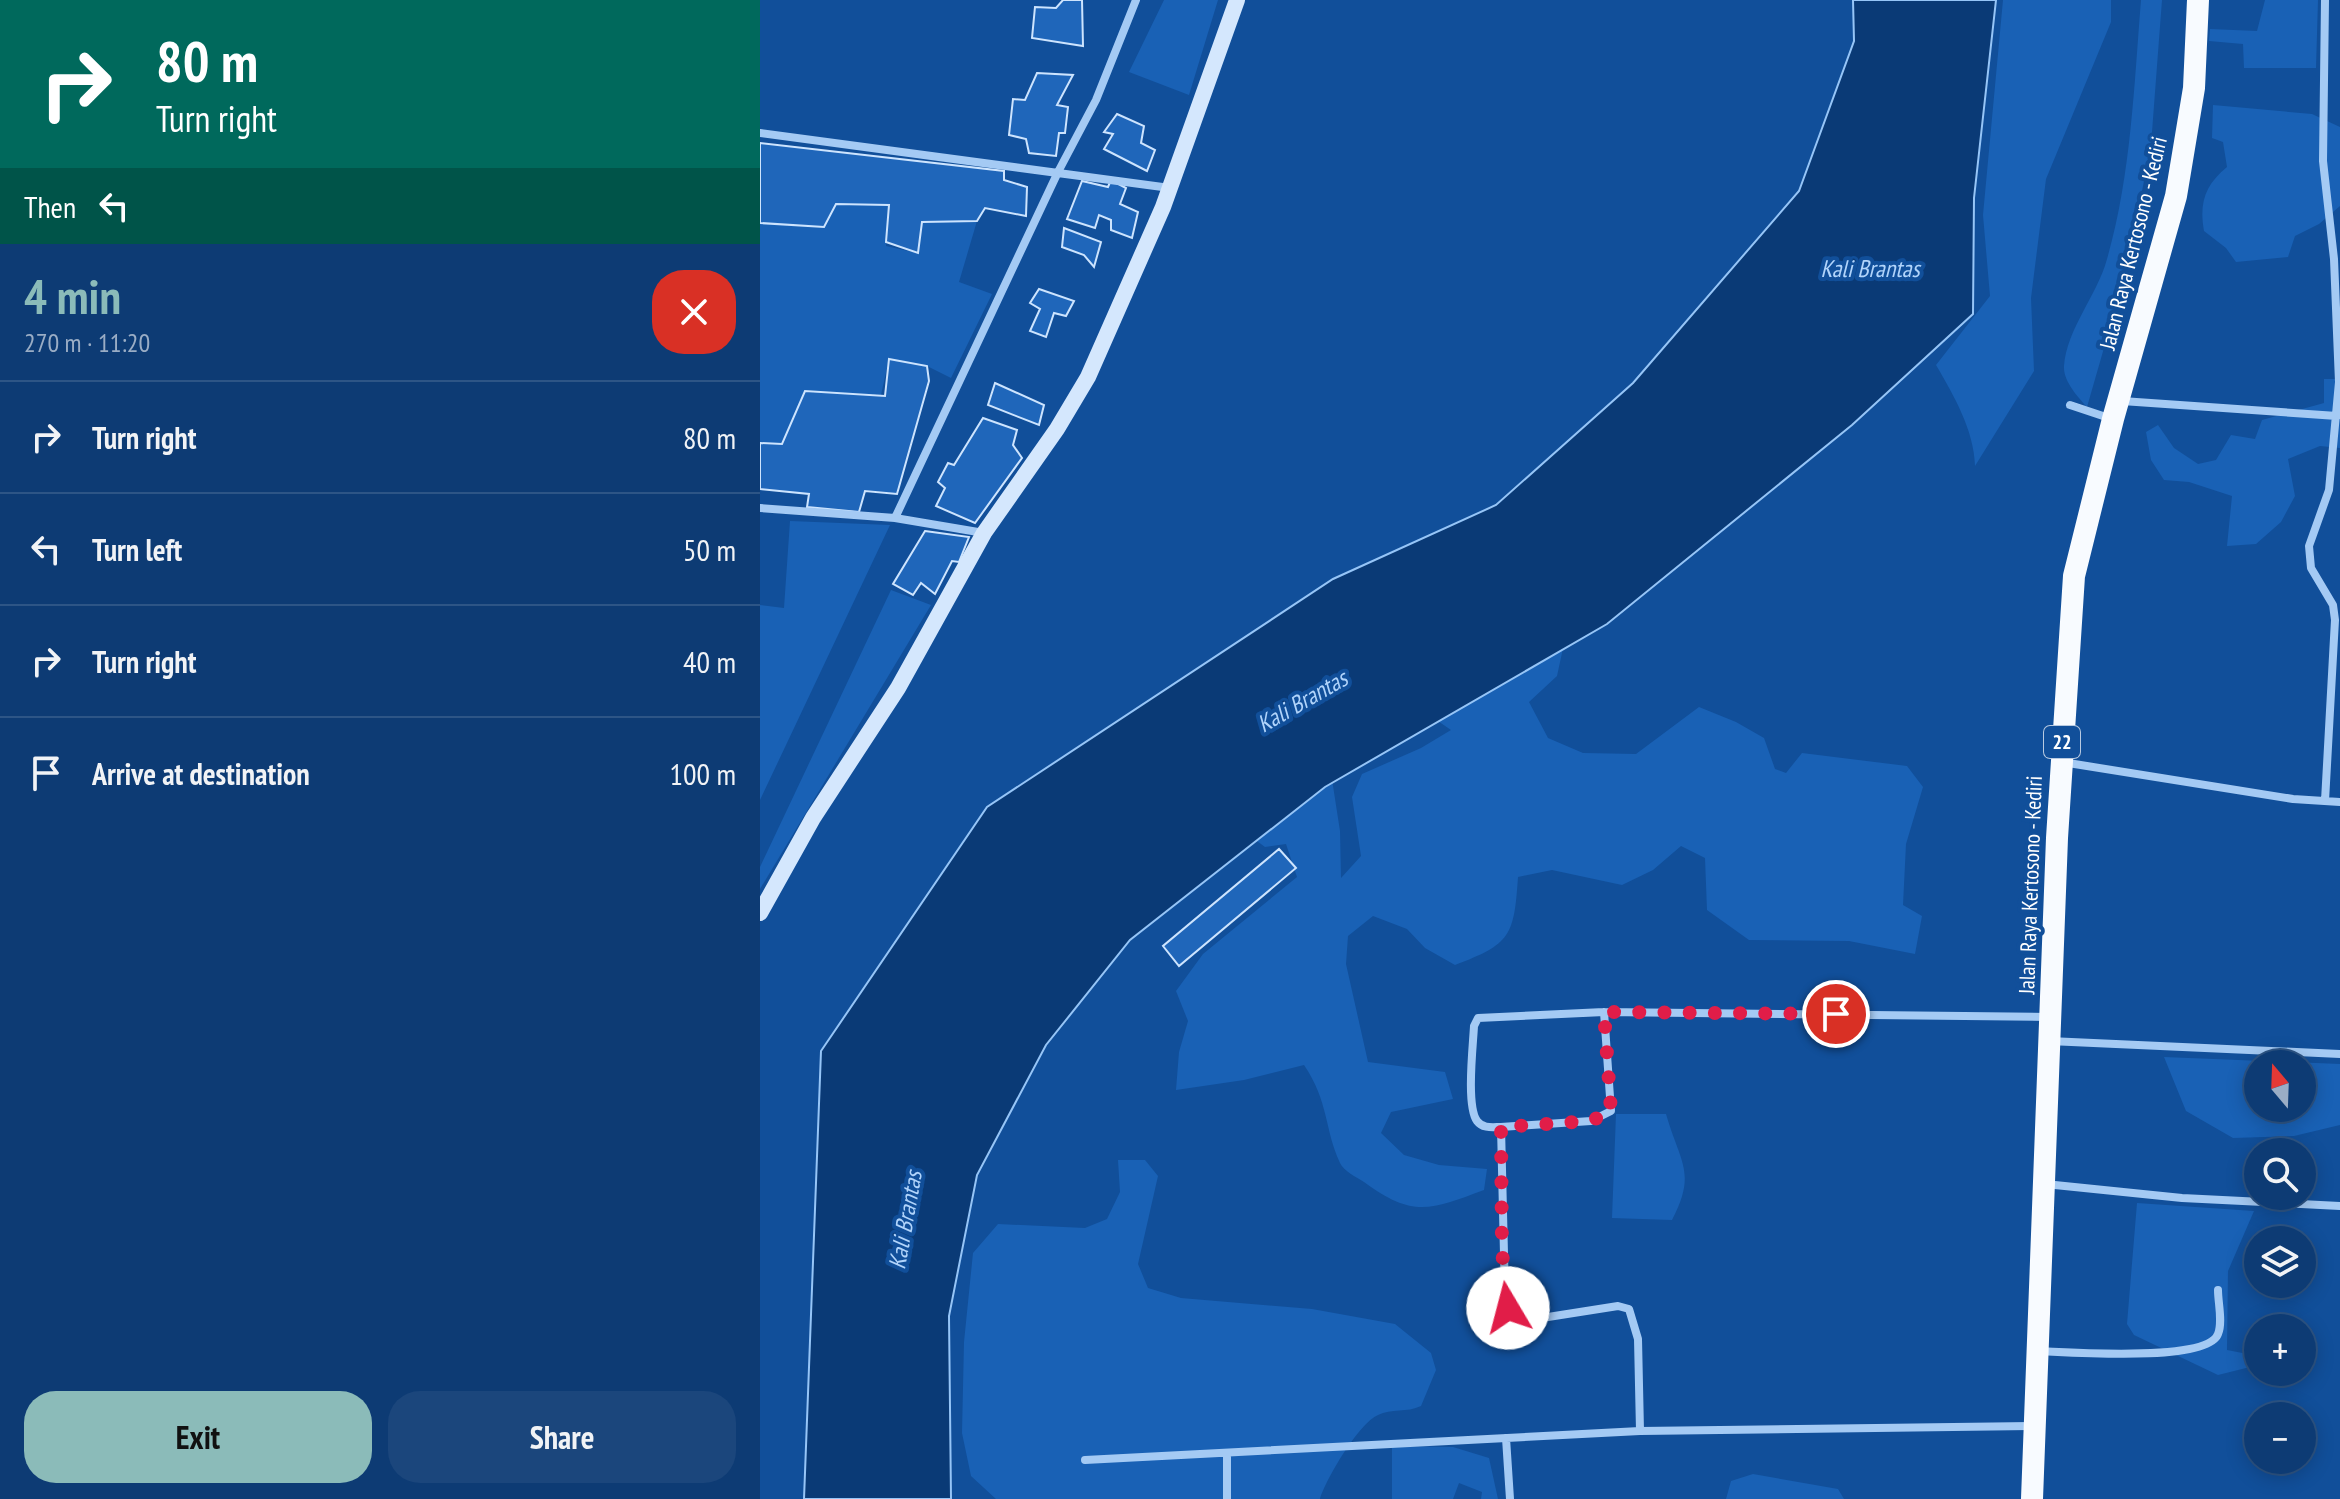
<!DOCTYPE html>
<html lang="en">
<head>
<meta charset="utf-8">
<style>
	body { margin:0; font-family:"PT Sans Narrow",sans-serif; background:#1b467c; color:#f1f3f6; height:100vh; display:flex; flex-direction:column; font-size:30px; white-space:nowrap }
	* { box-sizing:border-box; margin:0 }
	p { font-size:26px; color:#9aadc5 }
	.icon { flex:none; width:44px; height:44px; fill:none; stroke:currentColor; stroke-width:2; stroke-linecap:round; stroke-linejoin:round }
	.map { position:relative; flex:1; overflow:hidden }
	.sheet { display:flex; flex-direction:column; background:#0d3b74; width:760px }
	.sheet>* { flex:none }
	.banner { background:#00695c; color:#fff; overflow:hidden }
	.needle { width:52px; rotate:341deg }
	.fabs { position:absolute; left:1484px; top:1050px; display:grid; gap:16px }
	.fabs a { display:grid; place-items:center; width:72px; height:72px; border-radius:50%; background:#0d3b74; box-shadow:0 4px 20px #0003,0 0 0 2px #2d5586; font-size:40px }
	.pin { position:absolute; display:grid; place-items:center; width:68px; height:68px; color:#fff; margin:-34px; border:4px solid #fff; border-radius:50%; box-shadow:0 2px 8px #0007 }
	.me { position:absolute; width:88px; margin:-44px; rotate:352deg; stroke-linejoin:round; filter:drop-shadow(0 0 6px #0008) }
	.turn { display:flex; align-items:center; gap:28px; height:168px; padding:0 24px; font-size:36px }
	.turn .icon { width:104px; height:104px; stroke-width:2.5 }
	.turn b { display:block; font-size:56px; line-height:68px }
	.then { display:flex; align-items:center; height:76px; padding:0 24px; background:#0003; gap:16px; font-size:30px }
	.round { display:grid; place-items:center; flex:none; width:84px; height:84px; border-radius:32px; background:#1b467c }
	.summary { display:flex; align-items:center; justify-content:space-between; height:136px; padding:0 24px }
	h1 { font-size:48px; font-weight:600; line-height:60px; color:#8bbbb9 }
	.action { display:flex; gap:16px; margin-top:auto; padding:16px 24px }
	.action a { flex:1; height:92px; border-radius:32px; background:#8bbbb9; color:#111; font-size:32px; font-weight:600; line-height:92px; text-align:center }
	.action a+a { background:#1b467c; color:#f1f3f6 }
	ul { padding:0; list-style:none }
	li { display:flex; align-items:center; gap:24px; height:112px; padding:0 24px; border-top:2px solid #2d5586 }
	li div { flex:1 }
	li b { display:block; font-size:30px }
	li em { font-style:normal }
	main { display:flex; flex:1; min-height:0 }
	.map>svg:first-child { display:block }
	.green { fill:#1961b5; fill-rule:evenodd }
	.water { fill:#0a3a76; stroke:#96c5f7; stroke-width:2 }
	.building { fill:#1f66ba; stroke:#cde4fe; stroke-width:2 }
	.lines { fill:none; stroke-linecap:round; stroke-linejoin:round }
	.minor { stroke:#a4caf4; stroke-width:8 }
	.secondary { stroke:#d4e7fd; stroke-width:16 }
	.trunk { stroke:#f8fbff; stroke-width:22 }
	.route { stroke:#e11d48; stroke-width:14; stroke-dasharray:0 25.2 }
	.labels { text-anchor:middle; dominant-baseline:central; stroke-width:8; stroke-linejoin:round; paint-order:stroke }
	.shield { fill:#114f9a; stroke:#b8cae1; stroke-width:2 }
	.shield-label { font-size:20px; font-weight:bold; fill:#fff }
	.street-label { font-size:22px; fill:#fff; stroke:#114f9a }
	.water-label { font-size:24px; font-style:italic; fill:#b1d4fb; stroke:#114f9a }
</style>
</head>
<body>
<main>
<section class="sheet">
<div class="banner">
<div class="turn"><svg class="icon" aria-label="right" viewBox="0 0 24 24"><path d="M7 20v-9h11M14 6l5 5-5 5"/></svg><div><b>80 m</b>Turn right</div></div>
<div class="then">Then<svg class="icon" aria-label="left" viewBox="0 0 24 24"><path d="M17 20v-9H6M10 6l-5 5 5 5"/></svg></div>
</div>
<div class="summary"><div><h1>4 min</h1><p>270 m · 11:20</p></div><a class="round" style="background:#d93025;color:#fff"><svg class="icon" aria-label="close" viewBox="0 0 24 24"><path d="M6 6l12 12M18 6L6 18"/></svg></a></div>
<ul>
<li><svg class="icon" aria-label="right" viewBox="0 0 24 24"><path d="M7 20v-9h11M14 6l5 5-5 5"/></svg><div><b>Turn right</b></div><em>80 m</em></li>
<li><svg class="icon" aria-label="left" viewBox="0 0 24 24"><path d="M17 20v-9H6M10 6l-5 5 5 5"/></svg><div><b>Turn left</b></div><em>50 m</em></li>
<li><svg class="icon" aria-label="right" viewBox="0 0 24 24"><path d="M7 20v-9h11M14 6l5 5-5 5"/></svg><div><b>Turn right</b></div><em>40 m</em></li>
<li><svg class="icon" aria-label="arrive" viewBox="0 0 24 24"><path d="M6 21V4h12l-3 4 3 4H6"/></svg><div><b>Arrive at destination</b></div><em>100 m</em></li>
</ul>
<div class="action"><a>Exit</a><a>Share</a></div>
</section>
<div class="map">
<svg width="1580" height="1499" viewBox="0 0 1580 1499">
	<rect width="100%" height="100%" fill="#114f9a"/>
	<path class="green" d="M404,0H458L429,95L369,72Z
		M1243,0H1351V22L1286,179L1271,298L1274,371L1215,466C1214,430 1194,396 1176,365L1230,296L1223,215Z
		M1381,0H1402L1391,145L1367,268L1327,407C1318,397 1303,381 1304,366C1307,328 1337,296 1347,259C1371,176 1374,86 1381,0Z
		M1505,0H1558L1556,68H1484L1483,44L1449,41L1450,29L1497,31Z
		M1453,105L1552,114L1580,127V206L1559,224L1535,236L1528,257L1476,262L1466,248L1444,231C1439,203 1445,185 1467,167L1463,142L1452,138Z
		M76,204L129,205L126,246L157,253L162,222L217,221L199,282L232,294L191,378L167,366L129,359L121,395L45,391L22,444L0,443V223L64,227Z
		M1564,379H1580V448L1560,446L1528,459L1535,496L1521,522L1496,544L1467,546L1472,496L1429,482L1404,480L1391,460L1386,432L1398,425L1414,448L1438,464L1456,460L1471,435L1495,439L1502,420L1564,403Z
		M30,521L130,525L0,800V605L24,608Z
		M131,590L171,605L0,889V867Z
		M805,639L797,676L769,702L788,738L823,753L876,754L939,707L976,722L1004,738L1015,769L1026,773L1042,753L1147,766L1163,787L1146,844L1143,905L1162,916L1155,954L1089,941L989,940L947,910L945,858L921,846L893,870L862,885L792,870L758,877C754,936 751,944 695,965L665,948L647,929L613,916L588,936L586,964L608,1062L685,1072L693,1099L631,1112L621,1133L644,1155L679,1165L727,1169L724,1190C670,1210 653,1218 604,1182C596,1177 584,1171 580,1163C564,1128 569,1102 544,1065L484,1080L416,1090L419,1052L428,1021L416,991L443,954L537,877L526,844L505,847L478,827L569,760L580,831L581,878L601,856L592,797L602,774L661,748L691,730L656,706Z
		M1404,1057L1580,1064V1125L1534,1136L1473,1138L1426,1111ZM1498,1064H1542V1108H1498Z
		M856,1114H906C920,1163 937,1172 912,1220L852,1218Z
		M358,1160H385L398,1176L378,1264L388,1288L421,1298L552,1309L635,1324L671,1353L676,1370L661,1406C647,1413 631,1408 618,1415C599,1423 566,1479 560,1499H236L211,1476L202,1433L204,1342L213,1253L238,1224L325,1228L347,1219L360,1192Z
		M1377,1203L1494,1211L1468,1271L1467,1350L1498,1356V1365L1458,1375L1374,1335L1367,1324Z
		M632,1446L693,1447L729,1458L738,1499H721L722,1492L699,1483L693,1499H632Z
		M993,1474L1078,1489L1084,1499H966L971,1481Z"/>
	<path class="water" d="M1093,0H1236L1214,198L1213,314L1092,425L847,624L565,787L370,940L286,1045L217,1175L189,1316L191,1499H44L61,1051L227,807L573,579L736,505L873,383L1039,191L1094,41Z"/>
	<path class="building" d="M303,0H322L323,46L272,38L275,7L296,8Z
		M277,73L313,75L297,105L308,107L305,133H299L296,156L269,153L266,139L249,135L253,99L265,100Z
		M357,114L384,126L381,143L395,150L387,171L344,149L353,134L344,132Z
		M0,143L244,171V180L267,187L266,216L225,208L217,221L162,222L158,253L126,242L129,205L76,204L64,227L0,223Z
		M351,180L366,188L360,204L378,212L372,238L351,230V220L339,215L335,228L307,219L322,181L348,187Z
		M304,228L341,242L334,267L324,255L302,247Z
		M279,289L314,301L306,316L294,313L286,337L270,331L280,309L270,303Z
		M129,359L167,366L169,381L137,494L105,491L99,512L47,507L49,494L0,489V443L22,444L45,391L125,396Z
		M235,383L284,405L279,425L228,405Z
		M223,418L257,430L253,445L262,458L215,523L176,506L185,488L178,482L188,463L194,465Z
		M165,531L209,537L199,562L192,561L175,594L161,583L153,595L133,584Z
		M519,849L536,868L419,966L403,946Z"/>
	<g class="lines">
		<path class="minor" d="M1565,0L1563,161L1574,259L1579,382L1569,490L1549,546L1551,568L1573,605L1575,620L1565,801
			M0,133L410,188
			M1362,401L1577,416
			M1310,405L1352,419
			M0,508L135,518L224,533
			M135,518L298,172L336,100L376,0
			M1302,762L1533,799L1580,802
			M1289,1041L1580,1054
			M741,1127C733,1127 723,1129 717,1121C706,1106 713,1046 714,1026L718,1018L844,1012
			M1285,1184L1422,1198L1580,1206
			M1278,1351C1308,1352 1447,1363 1458,1334C1463,1322 1458,1303 1458,1290
			M880,1431L878,1339L869,1309L858,1306L769,1320L752,1315L745,1296L741,1127L831,1121L851,1111L844,1012L1289,1017
			M746,1438L750,1499
			M467,1454V1499
			M325,1460L880,1431L1271,1426"/>
		<path class="secondary" d="M0,913L53,818L138,688L224,533L297,429L328,377L403,207L477,0"/>
		<path class="trunk" d="M1272,1499L1297,838L1314,576L1353,419L1416,196L1434,88L1438,0"/>
	</g>
	<g class="lines">
		<path class="route" d="M748,1308L742,1251L741,1127L831,1121L851,1111L844,1012L1076,1014"/>
	</g>
	<g class="labels">
		<rect class="shield" x="1284" y="726" width="36" height="32" rx="6"/>
		<g class="shield-label">
			<text x="1302" y="742">22</text>
		</g>
		<g class="street-label">
			<text transform="translate(1373 243) rotate(-76)">Jalan Raya Kertosono - Kediri</text>
			<text transform="translate(1270 885) rotate(-88)">Jalan Raya Kertosono - Kediri</text>
		</g>
		<g class="water-label">
			<text x="1110" y="268">Kali Brantas</text>
			<text transform="translate(542 701) rotate(-30)">Kali Brantas</text>
			<text transform="translate(145 1220) rotate(-80)">Kali Brantas</text>
		</g>
	</g>
</svg>
<div class="fabs">
<a><svg class="needle" viewBox="-14 -14 28 28"><path d="M0-13l5 13h-10z" fill="#e53935"/><path d="M0 13l5-13h-10z" fill="#9aadc5"/></svg></a>
<a><svg class="icon" aria-label="search" viewBox="0 0 24 24"><circle cx="10" cy="10" r="6"/><path d="M15 15l6 6"/></svg></a>
<a><svg class="icon" aria-label="layers" viewBox="0 0 24 24"><path d="M12 4l9 5-9 5-9-5zM3 14l9 5 9-5"/></svg></a>
<a>+</a>
<a>−</a>
</div>
<div class="pin" style="left:1076px;top:1014px;background:#d93025"><svg class="icon" aria-label="arrive" viewBox="0 0 24 24"><path d="M6 21V4h12l-3 4 3 4H6"/></svg></div>
<svg class="me" style="left:748px;top:1308px" viewBox="-20 -20 40 40"><circle r="19" fill="#fff"/><path d="M0-13L10 11 0 6-10 11z" fill="#e11d48"/></svg>
</div>
</main>
</body>
</html>
